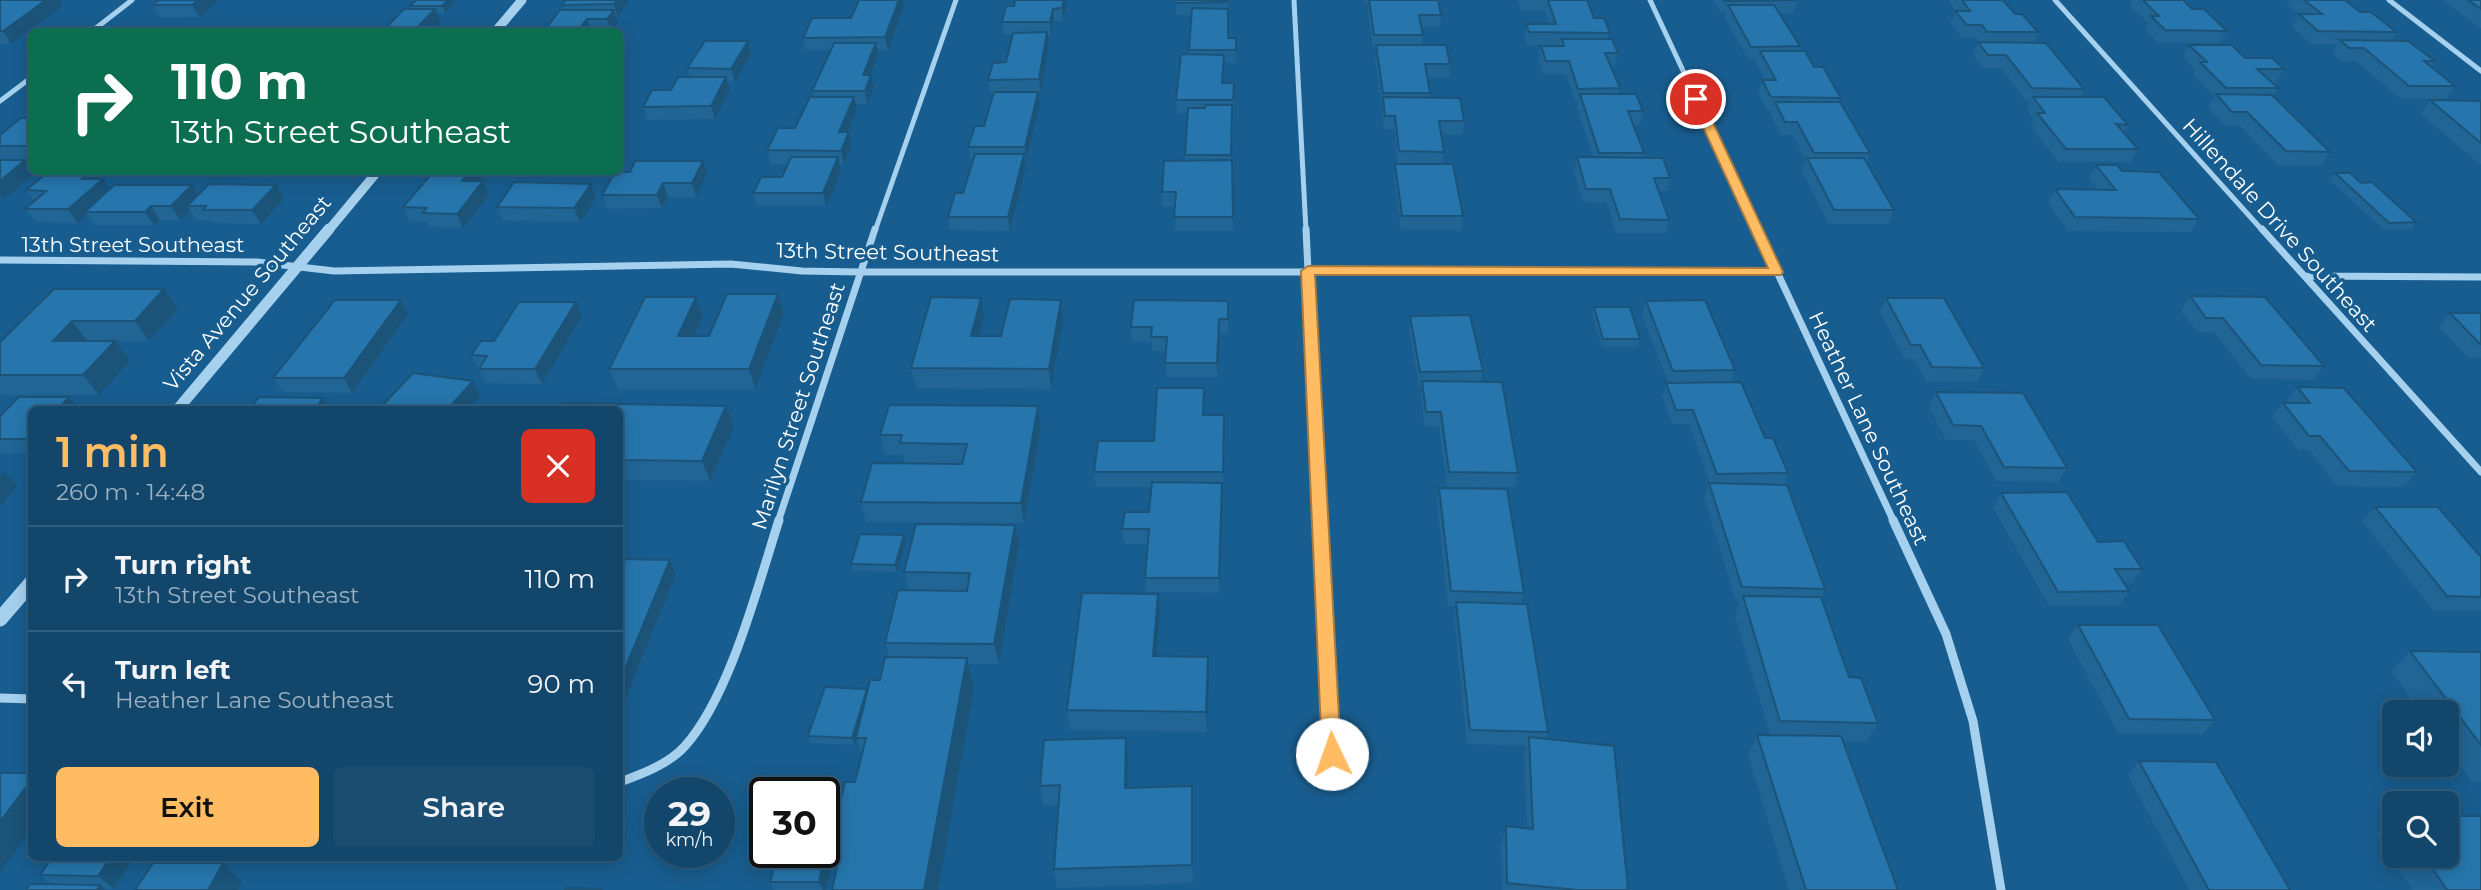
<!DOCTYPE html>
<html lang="en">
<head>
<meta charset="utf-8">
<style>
	body { margin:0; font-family:Montserrat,sans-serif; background:#1b4d71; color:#f1f3f6; height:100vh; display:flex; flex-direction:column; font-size:26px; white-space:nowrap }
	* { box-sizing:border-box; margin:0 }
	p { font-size:23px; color:#9cb1c1 }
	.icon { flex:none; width:38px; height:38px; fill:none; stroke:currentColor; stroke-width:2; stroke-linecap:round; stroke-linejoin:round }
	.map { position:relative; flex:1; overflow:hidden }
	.sheet { position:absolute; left:28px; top:406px; width:595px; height:455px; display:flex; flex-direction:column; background:#12466b; border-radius:10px; box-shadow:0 4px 18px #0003,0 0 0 2px #315e7e }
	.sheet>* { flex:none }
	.banner { position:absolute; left:28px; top:28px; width:595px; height:147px; border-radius:10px; box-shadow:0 4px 18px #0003,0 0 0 2px #315e7e; background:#0b6e4f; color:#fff; overflow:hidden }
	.fabs { position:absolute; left:2382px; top:700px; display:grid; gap:14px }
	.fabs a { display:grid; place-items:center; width:77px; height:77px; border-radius:10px; background:#12466b; box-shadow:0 4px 18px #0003,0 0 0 2px #315e7e; font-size:35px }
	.speed { position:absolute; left:644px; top:777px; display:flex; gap:14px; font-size:35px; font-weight:700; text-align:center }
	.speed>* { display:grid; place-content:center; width:91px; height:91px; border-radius:50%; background:#12466b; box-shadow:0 4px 18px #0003,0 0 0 2px #315e7e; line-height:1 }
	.speed small { font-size:18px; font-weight:400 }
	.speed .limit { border:4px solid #111; border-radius:10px; background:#fff; color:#111 }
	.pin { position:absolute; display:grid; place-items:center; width:60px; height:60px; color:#fff; margin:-30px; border:4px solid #fff; border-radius:50%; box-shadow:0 2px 7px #0007 }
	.me { position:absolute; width:77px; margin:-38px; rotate:357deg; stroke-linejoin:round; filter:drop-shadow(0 0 5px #0008) }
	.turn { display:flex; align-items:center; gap:24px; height:147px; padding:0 28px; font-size:32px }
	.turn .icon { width:91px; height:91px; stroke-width:2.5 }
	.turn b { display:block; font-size:49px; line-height:60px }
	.round { display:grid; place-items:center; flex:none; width:74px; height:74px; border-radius:10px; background:#1b4d71 }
	.head { display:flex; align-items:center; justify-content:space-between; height:119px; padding:0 28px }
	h1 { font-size:42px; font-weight:600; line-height:52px; color:#ffbc63 }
	.action { display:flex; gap:14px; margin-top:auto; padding:14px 28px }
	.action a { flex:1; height:80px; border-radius:10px; background:#ffbc63; color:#111; font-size:28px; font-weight:600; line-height:80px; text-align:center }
	.action a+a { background:#1b4d71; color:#f1f3f6 }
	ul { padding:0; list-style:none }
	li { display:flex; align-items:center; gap:21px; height:105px; padding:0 28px; border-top:2px solid #315e7e }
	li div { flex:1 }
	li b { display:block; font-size:26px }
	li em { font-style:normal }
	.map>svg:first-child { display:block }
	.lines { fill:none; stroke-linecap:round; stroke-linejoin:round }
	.minor-far2 { stroke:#a5d1ef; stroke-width:5 }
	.minor-far1 { stroke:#a5d1ef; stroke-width:7 }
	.minor { stroke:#a5d1ef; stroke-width:9 }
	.tertiary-far2 { stroke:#a5d1ef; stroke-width:9 }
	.tertiary-far1 { stroke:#a5d1ef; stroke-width:11 }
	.tertiary { stroke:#a5d1ef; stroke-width:15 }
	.wall { fill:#216595 }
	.shaded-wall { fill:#1b5379 }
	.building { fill:#2676ad; stroke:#1b5379; stroke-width:2 }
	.route { fill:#ffbc63; stroke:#a67a40; stroke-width:2 }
	.labels { text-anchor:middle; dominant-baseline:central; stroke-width:7; stroke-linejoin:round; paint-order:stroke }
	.street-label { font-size:21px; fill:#fff; stroke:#185d8f }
</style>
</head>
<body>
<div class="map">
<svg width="2481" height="890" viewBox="0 0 2481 890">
	<rect width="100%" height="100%" fill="#185d8f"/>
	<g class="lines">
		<path class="minor-far2" d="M1294,0L1306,231
			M1650,0L1758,231
			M2055,0L2263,231
			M2389,0L2481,71
			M91,32L132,0
			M0,101L32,77
			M875,231L956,0"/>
		<path class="minor-far1" d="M1306,229L1320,522
			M1757,229L1894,522
			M2262,229L2481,472
			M0,260L257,262L334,271L731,264L802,271L860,272H1777
			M2305,276L2481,277
			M778,522L875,229"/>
		<path class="minor" d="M1320,520L1332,754
			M1893,520L1946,634L1973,721L2001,890
			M0,698L32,699
			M620,782C642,774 669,764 685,746C730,696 758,585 779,520"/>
		<path class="tertiary-far2" d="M495,32L522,0
			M328,231L377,172"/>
		<path class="tertiary-far1" d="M177,410L329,229"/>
		<path class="tertiary" d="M0,619L32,582"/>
	</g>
	<path class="wall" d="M0,0H59L63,6L11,44H0Z
		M159,0H219L200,17L160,18L153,5Z
		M456,0L445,13H437L441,22L431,32H382L411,9L410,6Z
		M629,0L618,17H616L618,22L612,32H543L564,10L562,5Z
		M1176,0H1228V38H1236V63L1224,62L1223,83H1234L1231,160H1232L1233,231H1175V206H1162V192L1185,160L1188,113H1177L1176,100L1189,54L1191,15H1176Z
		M1365,0H1438L1441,15L1440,27H1422L1423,35L1422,45L1450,64L1449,77H1427L1430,93V98L1464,121L1463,135L1441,134L1444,152L1442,164L1463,216L1461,230L1401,229L1394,177L1395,164H1398L1394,129H1384L1382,106L1375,58L1376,48H1373L1368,11V3H1366Z
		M1518,0H1587L1594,18L1610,33L1608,39L1618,53L1615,66H1611L1620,88L1619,94L1643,111L1640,124H1633L1644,153L1643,158L1670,178L1667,191H1659L1669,220L1666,233H1616L1607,203L1583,202L1574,171L1577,157H1593L1577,107L1578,102H1576L1566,74H1543L1538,58L1541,46L1561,45H1527L1525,37L1526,24H1549L1545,11H1521Z
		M1713,0H1797L1793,13H1779L1800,46L1798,51L1841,98L1840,102L1870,153L1867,163L1894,210L1889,224H1829L1802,171L1806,160L1793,135H1781L1771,115L1772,110H1767L1758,93L1762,80H1765L1756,63L1757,59H1748L1725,18L1726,13H1721Z
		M1949,0H2003L2015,14L2038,32L2033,43L2084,89L2080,97L2128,125L2124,132L2138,149L2131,162H2059L2031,127L2034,120L2027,110L2031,101H2026L2001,68H1982L1973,55L1978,42L1980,43L1976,38H1962L1950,23L1956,11L1949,2Z
		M2133,0H2183L2192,9L2227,31L2220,43H2158L2145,29L2148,23L2130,6Z
		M2289,0H2345L2360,12L2396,32L2391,41L2435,61L2431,67L2455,86L2446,99H2401L2356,61H2341L2332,53L2338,44H2311L2292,27L2299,14L2287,4Z
		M2443,0H2481V28H2480Z
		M904,6L888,50H877L878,56L871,75L874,88L867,104H856L857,110L848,132L852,145L844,164H839L841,171L826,206H757L753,193L782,177L788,164H771L767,150L795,128L814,97L812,91L831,50H806L803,38L851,18Z
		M1006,6L1066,7L1063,21H1054L1051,35H1048L1049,45L1041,92H1038L1040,105L1026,161H1025L1026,167L1010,231L950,230L948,217L963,193L973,160H971L968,147L984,126L994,93H990L988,80L1006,62L1012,35H1004L1002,22Z
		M748,41L751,54L735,82L728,81L730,90L715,119L647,120L643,107L671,90L690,77L687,68Z
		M2189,45L2245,58L2284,69L2276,82H2271L2278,88L2273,96L2330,152L2322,165H2278L2239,125H2225L2208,108L2214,97L2193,75L2195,70L2183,57Z
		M2430,100L2481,101V165L2421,114Z
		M32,118V159H0V135Z
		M2096,165L2199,219L2191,232L2068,231L2048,203L2055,189L2098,190L2089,178Z
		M492,172H520L516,177H495Z
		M2335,173L2361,183L2416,222L2411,229L2384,230L2330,180Z
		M707,174L696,197H668L662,208L607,209L602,195Z
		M484,175L479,181H483L489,195L463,228L430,227L427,221H410L403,207Z
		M103,179L110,189L192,185L198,195L284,199L261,224L212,223L209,220H196L190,210L180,220H160L154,225H95L87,215L78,223L36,222L25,209L34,201L26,190Z
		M591,184L596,198L580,222L503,220L497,207Z
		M164,289L178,309L149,341H115L130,361L99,395H0V342Z
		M778,294L784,314L755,389H618L609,369L696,297L703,317L694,336H709Z
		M2190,296L2324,366L2314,380L2251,379L2214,332H2197L2181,310Z
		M1886,298L1984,368L1977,382H1926L1914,359H1905L1880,312Z
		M1061,300L1063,320L1051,389L916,388L911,368L984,317L980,336H1001Z
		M1228,301V333H1220L1218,377H1166V351H1152V341H1132L1131,327Z
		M1646,301L1735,370L1731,382L1765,438L1788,473L1784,485L1825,589L1821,598L1849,677L1878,723L1866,742H1843L1898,890H1789L1748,755L1757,735H1770L1735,616L1740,601H1736L1704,497L1709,483H1710L1689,424H1672L1662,397L1666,383H1668L1642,315Z
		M576,302L582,316L542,384L486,383L471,355L494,341Z
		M1594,307L1640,339L1638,347H1602L1592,314Z
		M2450,313H2481V358H2469L2439,327Z
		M408,314L352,393L283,392L273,378Z
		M1410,316L1483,371L1481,381L1518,473L1515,487H1447L1439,426H1424L1421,395L1422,386H1419L1409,330Z
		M2297,387L2417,472L2404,487L2337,486L2309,450H2298L2272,417L2283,403H2288L2287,401Z
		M1936,392L2067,468L2058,482L1996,481L1974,440H1946L1929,406Z
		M1204,402V415H1224L1223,487H1222L1219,593L1146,592L1145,578L1148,544H1124L1122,529L1149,512L1152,487H1096L1094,472L1154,441Z
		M726,406L734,426L710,481L620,480V410Z
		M1038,406L1041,426L1024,523L866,522L861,502L905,463L903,455H885L880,435Z
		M32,410V453H0V416Z
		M1439,488L1524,593L1521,604L1548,732L1546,739L1628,890H1502L1501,845L1506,826L1527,828L1524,756L1527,746L1467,744L1454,616L1456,606H1448L1437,502Z
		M2001,493L2098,542L2142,569L2132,583H2124L2129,591L2119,606H2049L1993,508Z
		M2375,507L2481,555V611H2434L2362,521Z
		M1015,525L1019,545L999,664H969L974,688L837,867L833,858L826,890H774L770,882L838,800L840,804L855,782L862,755L856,739L855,745L811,743L808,736L880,680L889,657L885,643L909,590L904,572Z
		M904,535L906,542L897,572L853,571L851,564Z
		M620,559L670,560L676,574L625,700H620Z
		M1160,614L1156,656L1209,677L1207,732L1070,730L1067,710Z
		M2078,625L2215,720L2203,734L2118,733L2068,639Z
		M2410,651L2481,652V782H2472L2446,747V712H2421L2391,671Z
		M1126,738L1128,758L1127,788L1192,786L1193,883L1057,888L1054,869L1059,805H1043L1040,786Z
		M2139,761L2290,890H2189L2128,775Z
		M2394,818V856H2446L2481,890H2412L2376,834Z
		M134,858L114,889H104L106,890H26L52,885L40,875Z"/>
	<path class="shaded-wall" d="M46,0H59L63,6L11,44L3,31Z
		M198,0H219L200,17L192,5Z
		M448,0H456L445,13L442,6Z
		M617,0H629L618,17L614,4Z
		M899,0H903L904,6L888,50L885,37Z
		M1064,0H1065L1066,7L1063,21L1062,8Z
		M435,9L441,22L431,32H413Z
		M1053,9L1054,21L1051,35L1050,22Z
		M614,10L618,22L612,32L607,19Z
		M587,19L591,31L577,32Z
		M1047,32L1049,45L1041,92L1039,79Z
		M748,41L751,54L735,82L731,69Z
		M876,43L878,56L866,88L863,75Z
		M871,75L874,88L867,104L865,91Z
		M726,77L730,90L715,119L711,106Z
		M1038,92L1040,105L1026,161L1025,147Z
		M854,97L857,110L842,145L839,132Z
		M849,132L852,145L844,164L841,151Z
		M1024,154L1026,167L1010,231L1008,217Z
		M838,157L841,171L826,206L823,193Z
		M25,160L32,172L34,174L4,199L0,193V181Z
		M703,161L707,174L696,197L692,183Z
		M90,172H95L101,180L103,179L112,192L85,212L87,215L78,223L68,209L82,179Z
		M469,172H482L484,175L468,194L462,181Z
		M514,172H520L516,177Z
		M483,181L489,195L463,228L457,214Z
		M663,183L668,197L662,208L657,195Z
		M591,184L596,198L580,222L574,208Z
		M192,185L201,199L187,206L190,210L180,220L171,206Z
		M276,185L284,199L261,224L252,210Z
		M151,206L160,220L154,225L145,212Z
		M164,289L178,309L149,341L135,321Z
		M778,294L784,314L755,389L749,369Z
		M696,297L703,317L685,356L678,336Z
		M981,298L984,317L975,356L971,336Z
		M401,300L408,314L352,393L344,378Z
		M1061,300L1063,320L1051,389L1049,369Z
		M576,302L582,316L542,384L535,369Z
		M1219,319L1220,333L1218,377L1217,363Z
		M72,321L87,341H53Z
		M115,341L130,361L99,395L83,375Z
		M473,381L480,396L468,410H447Z
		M69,397L80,410H58Z
		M323,398L331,410H314Z
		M726,406L734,426L710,481L702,461Z
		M1038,406L1041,426L1024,523L1021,503Z
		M5,472L17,486L0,506V477Z
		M1222,483V498L1219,593V578Z
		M1015,525L1019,545L999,664L994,644Z
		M904,535L906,542L897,572L895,565Z
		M670,560L676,574L625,700L620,690V681Z
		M1158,594L1160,614L1155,676L1153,656Z
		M1208,657L1209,677L1207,732L1206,712Z
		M967,658L974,688L938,890H924Z
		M867,689L869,696L855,745L852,738Z
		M1126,738L1128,758L1127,807L1125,788Z
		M32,779V829L0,872V822Z
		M838,800L843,813L829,848L833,858L826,890H823L819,882Z
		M110,858H134L114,889L98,876Z
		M223,863L242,882L238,890H208Z
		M100,885L106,890H97Z"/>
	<path class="building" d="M0,0H46L3,31H0Z
		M159,0H198L192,5H153Z
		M416,0H448L442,6H410Z
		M566,0H617L614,4L562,5Z
		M859,0H899L885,37L803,38L812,18H851Z
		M1015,0H1064L1062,8L1053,9L1050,22H1002L1006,6H1014Z
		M1176,0H1228V2L1176,3Z
		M1369,0H1438L1441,15H1419L1423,35H1374Z
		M1548,0H1587L1594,18H1604L1610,33L1529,32L1526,24H1556Z
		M1724,0H1797L1724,1Z
		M1962,0H2003L2015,14H2022L2038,32H1987L1982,25H1967L1955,11H1970Z
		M2143,0H2183L2192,9H2204L2227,31L2165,30L2151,16H2159Z
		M2304,0H2345L2360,12H2371L2396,32L2318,31L2299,14H2322Z
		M2468,0H2481V9Z
		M1728,5H1774L1800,46L1751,47Z
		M1192,8L1228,9V38H1236V50H1189Z
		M404,9H435L413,32H382Z
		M560,10H614L607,19H587L577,32H543Z
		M1047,32L1039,79L988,80L993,63L1006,62L1013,33Z
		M1562,39H1612L1618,53H1605L1620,88L1578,89L1569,61H1546L1541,46H1564Z
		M2340,40L2408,41L2435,61H2424L2455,86H2409L2364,48H2349Z
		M705,41H748L731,69L687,68Z
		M1978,42L2046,43L2084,89L2032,88L2006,55H1988Z
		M834,43H876L863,75H871L865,91H812Z
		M1376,45H1446L1450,64H1425L1430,93H1383Z
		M2189,45H2232L2245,58H2272L2284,69H2257L2278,88H2226L2200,62H2207Z
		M1760,51H1805L1814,67H1823L1841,98L1771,97L1762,80H1776Z
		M1181,54L1224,55L1222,83H1234L1233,100H1176Z
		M678,77H726L711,106L643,107L652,90H671Z
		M994,92H1038L1025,147H968L975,126H984Z
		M1580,94H1636L1643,111H1628L1644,153H1599Z
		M2216,94L2272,95L2330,152L2286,151L2247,112H2232Z
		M810,97H854L839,132H849L841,151L767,150L778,128H795Z
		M1383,97L1460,98L1464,121H1439L1444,152L1399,151L1395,116H1385Z
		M2033,97H2104L2128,125L2116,124L2138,149H2066L2037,113H2045Z
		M2430,100L2481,101V143Z
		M1775,102H1840L1870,153H1814L1797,122H1785Z
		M1205,105H1232L1231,155H1185L1188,108H1205Z
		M21,118H32V146H0V135Z
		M975,154H1024L1008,217H948L955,193H963Z
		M791,157H838L823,193H753L761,177H782Z
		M1577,157L1663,158L1670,178H1654L1669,220L1620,219L1610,189H1586Z
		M1807,158H1864L1894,210H1834Z
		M0,160H25L0,181Z
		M1232,160L1233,217H1174L1176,192H1162L1164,161Z
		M635,161H703L692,183H663L657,195H602L615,172H630Z
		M1395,164H1453L1463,216H1402Z
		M2096,165H2117L2122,171L2159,172L2199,219L2075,217L2055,189L2116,190Z
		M48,172H90L82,179H103L68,209H25L46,191L26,190Z
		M433,172H469L462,181H483L457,214L423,213L427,208L403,207Z
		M2335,173H2350L2361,183L2372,182L2416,222L2389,223Z
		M514,182L591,184L574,208L497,207Z
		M209,184L276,185L252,210H203L206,206H187Z
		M114,185H192L171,206H151L145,212H85Z
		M54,289H164L135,321H72L53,341H115L83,375H0V342Z
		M727,294H778L749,369H609L645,297H696L678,336H709Z
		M2190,296L2265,297L2324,366L2261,365L2223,318H2206Z
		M931,297L981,298L971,336H1001L1010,299L1061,300L1049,369L911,368Z
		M1886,298H1944L1984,368L1932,367L1920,345H1911Z
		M335,300H401L344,378H273Z
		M1134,300L1228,301V319H1219L1217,363H1165L1167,337H1151L1152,327H1131Z
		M1705,300L1735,370L1673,371L1646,301Z
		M519,302H576L535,369H479L487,356L471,355L481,341H494Z
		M1594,307H1630L1640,339H1603Z
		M2450,313H2481V344H2480Z
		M1470,315L1483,371L1420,372L1410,316Z
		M413,373L473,381L447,410H378Z
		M1422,381L1502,382L1518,473L1449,472L1441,412H1426Z
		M1741,382L1765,438H1773L1788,473L1717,474L1693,410H1676L1666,383Z
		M2297,387L2344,388L2417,472L2349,471L2320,436H2309L2283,403H2310Z
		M1157,388H1204L1203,415H1224L1223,472H1094L1098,441H1154Z
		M1936,392L2023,393L2067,468L2004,467L1981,426L1953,425Z
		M19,397H69L58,410H32L31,439H0V416Z
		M259,397L323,398L314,410H249Z
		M564,403L726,406L702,461L620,460V410H560Z
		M889,405L1038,406L1021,503L861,502L872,463L962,464L967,444L900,443L902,435H880Z
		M1152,482L1222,483L1219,578H1145L1149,529H1122L1125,512H1149Z
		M1709,483L1787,485L1825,589L1742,587Z
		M1439,488L1507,489L1524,593L1451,591Z
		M2067,492L2098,542L2124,541L2142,569H2115L2129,591L2058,592L2001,493Z
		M2375,507H2438L2479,555H2481V597L2447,596Z
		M916,524L1015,525L994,644L885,643L898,590L967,591L970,573L904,572Z
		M860,534L904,535L895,565L851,564Z
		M620,559L670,560L620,681Z
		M1082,593L1158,594L1153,656L1208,657L1206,712L1067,710Z
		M1743,596L1821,597L1849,677L1861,678L1878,723L1780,721Z
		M1456,602L1527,604L1548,732L1470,730Z
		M2078,625H2158L2215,720L2129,719Z
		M2410,651L2481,652V745Z
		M885,657L967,658L924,890H832L841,849L829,848L845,782H855L866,738H856L870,680H880Z
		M825,687L867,689L852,738L808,736Z
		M1757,735L1841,736L1898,890H1806Z
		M1529,737L1614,746L1628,890H1578L1507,883L1506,826L1533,829Z
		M1126,738L1125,788L1192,786V865L1054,869L1060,785L1040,786L1044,740Z
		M2139,761L2216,762L2290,890H2209Z
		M0,773H32V779L0,822Z
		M824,800H838L819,882H770L778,852H824Z
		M2446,816H2481V890H2447L2424,856H2446Z
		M52,858H110L98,876L40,875Z
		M153,863H223L208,890H135Z
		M30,884L100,885L97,890H26Z
		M565,888L602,889L565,890Z"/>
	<path class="route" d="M1696,96L1702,99L1783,272L1781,275H1315L1341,754L1339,760L1332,762L1325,760L1322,754L1301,271L1308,266L1768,268L1690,99Z"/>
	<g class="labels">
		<g class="street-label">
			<text transform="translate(2280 225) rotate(48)">Hillendale Drive Southeast</text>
			<text x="133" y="244">13th Street Southeast</text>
			<text transform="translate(888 252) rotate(1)">13th Street Southeast</text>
			<text transform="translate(247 293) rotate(-50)">Vista Avenue Southeast</text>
			<text transform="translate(798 406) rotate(-72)">Marilyn Street Southeast</text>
			<text transform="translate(1869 428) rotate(65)">Heather Lane Southeast</text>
		</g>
	</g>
</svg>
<div class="fabs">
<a><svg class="icon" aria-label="sound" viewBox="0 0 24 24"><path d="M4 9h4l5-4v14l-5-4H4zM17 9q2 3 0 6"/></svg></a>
<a><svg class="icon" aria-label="search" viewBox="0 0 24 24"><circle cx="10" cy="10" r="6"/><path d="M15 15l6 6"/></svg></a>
</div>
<div class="speed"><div>29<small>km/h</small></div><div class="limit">30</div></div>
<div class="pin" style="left:1696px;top:99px;background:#d93025"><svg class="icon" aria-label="arrive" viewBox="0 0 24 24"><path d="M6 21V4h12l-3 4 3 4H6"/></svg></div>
<svg class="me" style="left:1332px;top:754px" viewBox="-20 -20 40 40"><circle r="19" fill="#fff"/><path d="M0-13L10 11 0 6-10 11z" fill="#ffbc63"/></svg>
<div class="banner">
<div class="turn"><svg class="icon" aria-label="right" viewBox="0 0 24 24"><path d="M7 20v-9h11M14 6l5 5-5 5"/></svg><div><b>110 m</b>13th Street Southeast</div></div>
</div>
<section class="sheet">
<div class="head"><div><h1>1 min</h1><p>260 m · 14:48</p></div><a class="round" style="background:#d93025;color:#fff"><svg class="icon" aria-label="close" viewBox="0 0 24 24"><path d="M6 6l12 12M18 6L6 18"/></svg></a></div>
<ul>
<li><svg class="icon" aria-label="right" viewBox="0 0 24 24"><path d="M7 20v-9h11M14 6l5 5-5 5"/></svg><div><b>Turn right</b><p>13th Street Southeast</p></div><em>110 m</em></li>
<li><svg class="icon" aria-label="left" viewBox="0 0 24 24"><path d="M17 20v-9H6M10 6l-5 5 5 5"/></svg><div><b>Turn left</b><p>Heather Lane Southeast</p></div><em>90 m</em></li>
</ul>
<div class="action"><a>Exit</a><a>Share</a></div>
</section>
</div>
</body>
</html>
